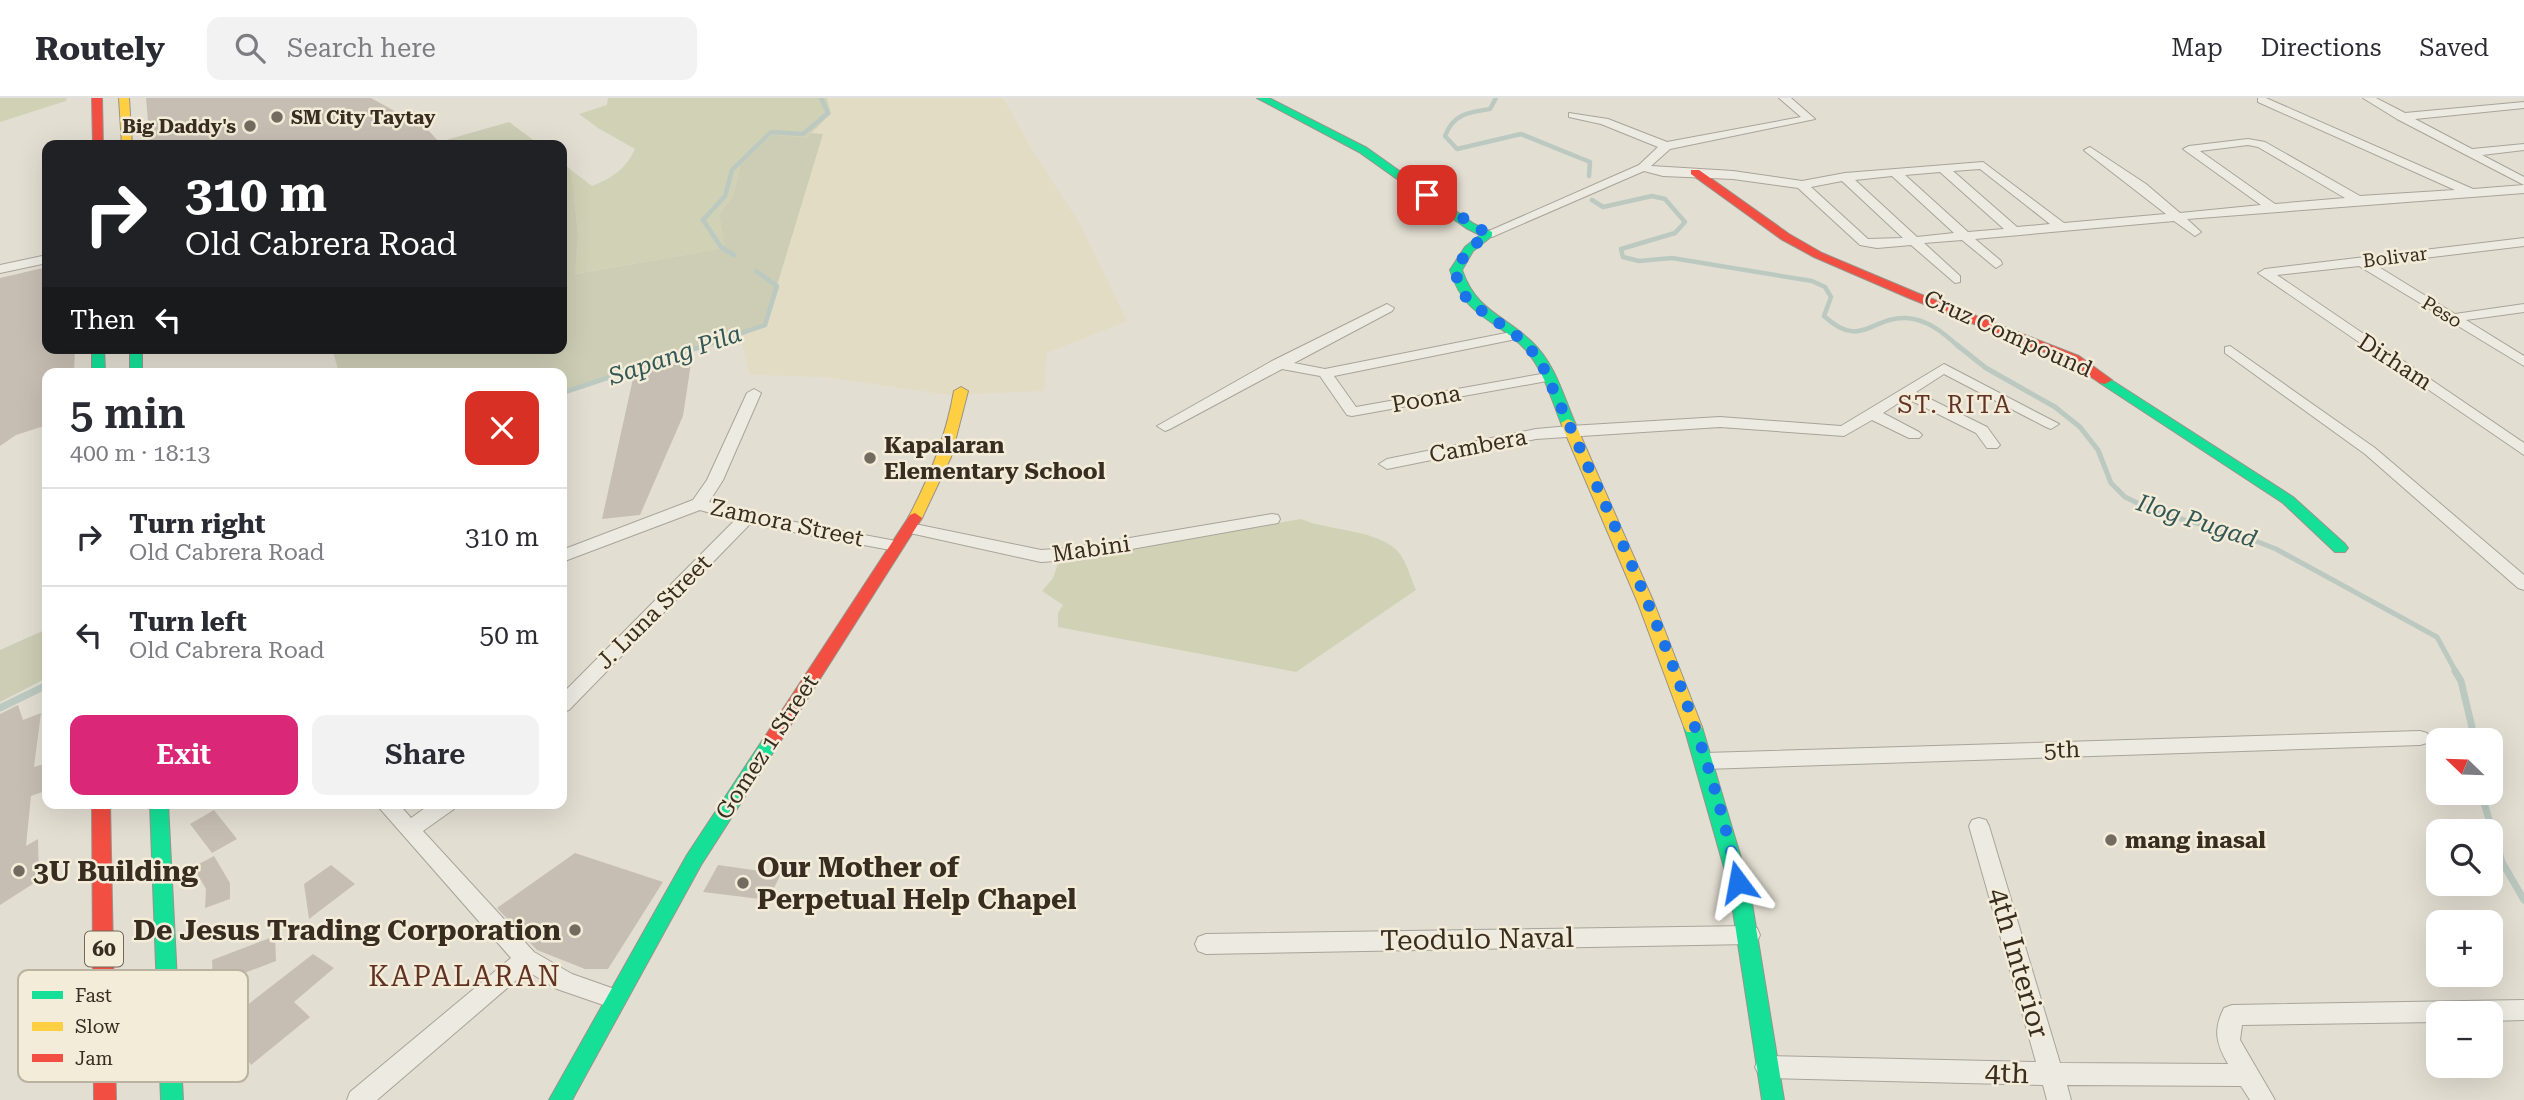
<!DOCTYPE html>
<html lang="en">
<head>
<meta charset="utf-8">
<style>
	body { margin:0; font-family:"Roboto Serif",serif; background:#f2f2f3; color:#2b2b33; height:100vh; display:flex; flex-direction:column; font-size:26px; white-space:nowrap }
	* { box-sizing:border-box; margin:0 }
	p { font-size:23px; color:#7c7c81 }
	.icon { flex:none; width:38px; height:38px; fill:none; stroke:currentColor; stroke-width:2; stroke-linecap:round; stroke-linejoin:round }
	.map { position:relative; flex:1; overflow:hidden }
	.details { position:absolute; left:42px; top:270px; width:525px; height:441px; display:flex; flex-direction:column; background:#fff; border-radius:14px; box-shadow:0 7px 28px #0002 }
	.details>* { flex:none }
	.banner { position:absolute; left:42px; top:42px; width:525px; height:214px; border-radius:14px; box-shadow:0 7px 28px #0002; background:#202124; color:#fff; overflow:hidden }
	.needle { width:46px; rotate:293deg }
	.buttons { position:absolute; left:2426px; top:630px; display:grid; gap:14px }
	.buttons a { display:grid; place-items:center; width:77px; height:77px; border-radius:14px; background:#fff; box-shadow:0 7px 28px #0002; font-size:35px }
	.pin { position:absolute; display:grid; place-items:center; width:60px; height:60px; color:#fff; margin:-30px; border-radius:14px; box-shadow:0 4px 10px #0006 }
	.me { position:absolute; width:77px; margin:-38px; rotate:347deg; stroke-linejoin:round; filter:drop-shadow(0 0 5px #0008) }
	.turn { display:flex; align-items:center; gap:24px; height:147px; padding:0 28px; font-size:32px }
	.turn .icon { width:91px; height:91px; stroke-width:2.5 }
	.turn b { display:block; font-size:49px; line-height:60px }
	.then { display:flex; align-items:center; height:66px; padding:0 28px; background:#0003; gap:14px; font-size:26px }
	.round { display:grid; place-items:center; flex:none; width:74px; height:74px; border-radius:14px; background:#f2f2f3 }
	.summary { display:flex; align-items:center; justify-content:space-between; height:119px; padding:0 28px }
	h1 { font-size:42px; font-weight:600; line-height:52px }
	.button { display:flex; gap:14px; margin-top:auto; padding:14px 28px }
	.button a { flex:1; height:80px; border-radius:14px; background:#db2777; color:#fff; font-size:28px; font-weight:600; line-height:80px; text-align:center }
	.button a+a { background:#f2f2f3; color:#2b2b33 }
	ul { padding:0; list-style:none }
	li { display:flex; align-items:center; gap:21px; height:98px; padding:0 28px; border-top:2px solid #e1e1e2 }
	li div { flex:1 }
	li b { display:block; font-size:26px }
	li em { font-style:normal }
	header { display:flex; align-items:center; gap:42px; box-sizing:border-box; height:98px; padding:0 35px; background:#fff; border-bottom:2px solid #e1e1e2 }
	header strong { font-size:33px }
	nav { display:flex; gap:38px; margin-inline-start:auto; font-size:24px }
	.search { width:490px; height:63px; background:#f2f2f3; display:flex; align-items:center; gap:18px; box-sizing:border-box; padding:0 24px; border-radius:14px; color:#7c7c81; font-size:26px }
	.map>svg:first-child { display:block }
	.farmland { fill:#e2dcc4 }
	.green { fill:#d1d2b5 }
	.cemetery { fill:#cccdb4 }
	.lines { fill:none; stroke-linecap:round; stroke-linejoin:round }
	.stream-far2 { stroke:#bbc9c1; stroke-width:4.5 }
	.stream-far1 { stroke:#bbc9c1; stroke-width:5 }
	.stream { stroke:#bbc9c1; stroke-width:7 }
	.building { fill:#c7beb3 }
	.street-casing { stroke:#a9a49a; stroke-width:2 }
	.fast-casing { stroke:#99938a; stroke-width:2 }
	.slow-casing { stroke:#99938a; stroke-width:2 }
	.jam-casing { stroke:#99938a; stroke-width:2 }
	.street { fill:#edeae2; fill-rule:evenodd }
	.fast { fill:#16e098; fill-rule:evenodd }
	.slow { fill:#ffcf43; fill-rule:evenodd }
	.jam { fill:#f24e42; fill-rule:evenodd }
	.route { stroke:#1a73e8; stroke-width:12; stroke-dasharray:0 21.6 }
	.poi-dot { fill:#746b60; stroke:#f3ecd9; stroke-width:2.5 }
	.labels { text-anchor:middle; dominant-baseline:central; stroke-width:5; stroke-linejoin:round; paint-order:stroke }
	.far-poi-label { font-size:19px; font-weight:bold; fill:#392d22; stroke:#f3ecd9; text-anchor:start }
	.far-street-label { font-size:19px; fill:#392d22; stroke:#f3ecd9 }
	.shield { fill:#f3ecd9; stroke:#716659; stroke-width:2 }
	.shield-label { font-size:21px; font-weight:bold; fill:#392d22 }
	.street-label { font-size:23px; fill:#392d22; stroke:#f3ecd9 }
	.poi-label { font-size:23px; font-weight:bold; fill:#392d22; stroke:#f3ecd9; text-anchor:start }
	.water-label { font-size:24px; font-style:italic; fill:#325755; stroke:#f3ecd9 }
	.neighbourhood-label { font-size:24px; letter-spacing:2px; fill:#623225; stroke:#f3ecd9 }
	.near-poi-label { font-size:28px; font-weight:bold; fill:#392d22; stroke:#f3ecd9; text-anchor:start }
	.near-street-label { font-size:28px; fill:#392d22; stroke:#f3ecd9 }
	.near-neighbourhood-label { font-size:28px; letter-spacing:2px; fill:#623225; stroke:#f3ecd9 }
	.key { fill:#f3ecd9; stroke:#bbb3a2; stroke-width:2 }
	.key-label { font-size:19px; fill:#392d22 }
</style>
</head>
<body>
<header>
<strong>Routely</strong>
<div class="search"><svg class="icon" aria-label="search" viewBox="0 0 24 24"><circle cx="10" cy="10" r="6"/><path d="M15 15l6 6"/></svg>Search here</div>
<nav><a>Map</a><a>Directions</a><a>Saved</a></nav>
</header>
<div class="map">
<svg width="2524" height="1002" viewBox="0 0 2524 1002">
	<rect width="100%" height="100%" fill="#e3ded2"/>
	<path class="farmland" d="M827,0H1003L1034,55L1079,124L1127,223L1047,255L1044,293L949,297L825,279L750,277L740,238L765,227L823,36L811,35L831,16Z"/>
	<path class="green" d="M0,0H67L66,3L0,24Z
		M608,0H827L831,16L806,40L740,68L733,98L719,116L726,150L574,176L578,135L571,72L592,88C612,80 626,71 635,51L598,30L579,16L607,7Z
		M1301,421C1328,433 1381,431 1400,456C1407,465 1411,481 1416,492L1296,574L1058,529V515L1063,507L1042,493L1053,480L1059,462Z"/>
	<path class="cemetery" d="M509,24L540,47H441L439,44Z
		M811,35L823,36L765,227L562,293V275H339L332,250H562V64L571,72L578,135L575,176L725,150L719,116L733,98L740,68L773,37L806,40Z
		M47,531V580L0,604V552Z"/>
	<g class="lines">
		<path class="stream-far2" d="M1496,0L1490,11C1469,14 1453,16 1445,38L1457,51L1521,36L1590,64L1589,78
			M1592,102L1603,109L1652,98L1665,101L1685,124L1675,135L1621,151L1623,159L1639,163L1672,160L1812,183L1825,189L1831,199L1824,218C1861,252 1870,219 1906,220C1927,221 1944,235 1959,249
			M734,157L721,149L703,122L725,98L732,72L771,34L803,36L828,15L821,0
			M701,249L765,227L777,188L756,173"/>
		<path class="stream-far1" d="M1957,247L1986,270L2055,309L2080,329L2098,352L2111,385L2125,399L2158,415L2238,436L2276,451L2437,539L2456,574
			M562,295L706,247"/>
		<path class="stream" d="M2455,573L2461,583L2475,642
			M0,610L47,587
			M2481,695L2502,764L2524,802"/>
	</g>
	<path class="building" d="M146,0H371L427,31L442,47H150Z
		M47,169V250H75L74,275H47V327L16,337L0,348V180Z
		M691,265L683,318L640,417L602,421L634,276L657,268Z
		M18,607L23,622L41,615L34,669L47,665L45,693L31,698L26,748L38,741L39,782L0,807V616Z
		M214,712L237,741L212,755L190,726Z
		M575,755L663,784L608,871H585L537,852L497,810Z
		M214,758L230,785V801L205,810L206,791L193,769Z
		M331,767L355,786L309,821L304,786Z
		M718,767L781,776L768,802L703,794Z
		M275,838L276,863L213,887L212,862Z
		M313,856L334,870L294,904L310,919L251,967L245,958L208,985L206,939Z"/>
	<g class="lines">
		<defs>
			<path id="street" d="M1779,0H1791L1815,21L1670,51L1651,68L1733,73L1802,83L1845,75L1983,64L2064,125L2166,116L2086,54L2084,52L2090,49L2146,86L2180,115L2261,107L2183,51L2189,48L2248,41L2265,44L2360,98L2455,92L2258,4V0H2266L2473,91L2524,87L2397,21L2363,0H2376L2405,15L2524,4V10L2415,21L2472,51L2524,46V52L2482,57L2524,79V95L2187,121L2201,134L2195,138L2174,123L1975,141L2001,163L2002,166L1996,170L1962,142L1924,145L1960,178V184L1955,185L1911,147L1877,150L1860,147L1798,90L1733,81L1663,78L1644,73L1492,139L1482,136L1639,67L1658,49L1601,26L1569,19V15L1608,21L1667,44L1801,19ZM2248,47L2258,49L2345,100L2275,106L2200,53ZM1980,71L2050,126L2017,129L1953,73ZM1940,74L2004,131L1968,134L1905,77ZM1892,78L1954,135L1917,139L1855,82ZM1842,83L1903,140L1868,141L1811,89Z
				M2524,140V148L2374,166L2455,216L2524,206V214L2466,222L2524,258V268L2359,168L2277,177L2524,345V357L2258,175L2265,171Z
				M47,157V165L0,175V167Z
				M1387,206L1394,210L1392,213L1294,265L1325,271L1516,233L1521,234V240L1334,278L1356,309L1547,275L1554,279L1547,283L1352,318L1347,317L1320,278L1282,271L1170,331L1165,333L1157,328L1272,263Z
				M2230,248L2375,350L2524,477V492L2518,490L2365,356L2225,255V249Z
				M1944,266L2059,326L2051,331L2046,329L1944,276L1916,294L1987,329L2000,347L1997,350H1987L1976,335L1906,300L1883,315L1919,334L1922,337L1919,340H1909L1872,322L1844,338L1720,329L1536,341L1387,371L1379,366L1387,361L1536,331L1570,328L1720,319L1841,328Z
				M754,291L761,295L723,382L709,404L748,415L896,443L904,448L896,453L750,426L569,612L562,614V596L735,422L700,412L562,464V452L693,402L707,382L747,295Z
				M1272,416L1278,417L1280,421L1278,425L1070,462L1041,464L910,435L902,430L910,425L1041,452L1070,450Z
				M2420,633L2427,635L2430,640L2427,645L2420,647L1705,671L1698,668L1695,663L1698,658L1705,655Z
				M375,705H398L411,720L432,705H457L454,711L423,733L534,854L572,876L623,894L626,901L623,908L615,911L557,891L527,873L377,1002H347L350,994L511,860Z
				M1979,720L1986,722L1989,728L2060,965L2228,966C2216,945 2213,932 2224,910L2232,907L2524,902V922L2490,923V915H2438V924L2242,927L2240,942L2275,1002H2250L2241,988L2067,987L2071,1002H2047L2043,987L1767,980L1759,977L1755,969L1759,961L1767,958L2036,964L1969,728L1972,722Z
				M1749,828L1757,830L1760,837L1757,844L1749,846L1206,856L1198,853L1195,846L1198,839L1206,836Z"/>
			<path id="fast" d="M1257,0H1269L1367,50L1474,126L1492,134V138L1473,153L1462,172C1476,213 1504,217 1532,244C1555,266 1563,297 1575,325L1573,328H1563L1561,325C1551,300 1544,273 1526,252C1496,219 1466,222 1450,172L1465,149L1480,137L1466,130L1359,54Z
				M92,250H104L105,275H92Z
				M130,250H142V275H130Z
				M2105,278L2293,399L2345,446L2348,450L2345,454H2335L2283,405L2100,285V279Z
				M1693,623L1699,624L1702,629L1749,787L1784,1002H1762L1729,787L1684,629L1687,624Z
				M772,635L778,637L781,642L701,767L572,1002H549L687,757L766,637Z
				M150,705H168L183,1002H161Z"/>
			<path id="slow" d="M119,0H129L132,47H122Z
				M961,289L968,293L951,359L922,420L920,423H910L908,420C930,379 946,339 954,293Z
				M1568,321L1575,325L1654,505L1702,629L1699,634H1687L1684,629L1638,505L1561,325Z"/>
			<path id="jam" d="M92,0H102L103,47H93Z
				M1691,72H1699L1789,136L1822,155L1917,195L2079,258L2112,282L2105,286L2100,285L2069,264L1909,200L1814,159L1781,141L1691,76Z
				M915,415L922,420L778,647H766L763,642L766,637L910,417Z
				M92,705H110L116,1002H94Z"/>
		</defs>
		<use href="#street" class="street-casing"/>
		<use href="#fast" class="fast-casing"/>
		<use href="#slow" class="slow-casing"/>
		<use href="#jam" class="jam-casing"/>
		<use href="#street" class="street"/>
		<use href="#fast" class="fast"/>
		<use href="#slow" class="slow"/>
		<use href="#jam" class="jam"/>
	</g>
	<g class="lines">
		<path class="route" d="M1427,97L1488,136L1469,151L1455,172L1460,192L1472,206L1516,237L1539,260C1615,430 1700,601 1738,784"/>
	</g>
	<g class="poi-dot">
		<circle cx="277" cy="19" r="7"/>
		<circle cx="250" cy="28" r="7"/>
		<circle cx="870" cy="360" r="7"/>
		<circle cx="2111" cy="742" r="7"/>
		<circle cx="19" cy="773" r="7"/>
		<circle cx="743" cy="785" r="7"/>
		<circle cx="575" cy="832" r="7"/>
	</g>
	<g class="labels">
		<g class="far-poi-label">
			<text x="291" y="19">SM City Taytay</text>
			<text x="236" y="28" text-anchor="end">Big Daddy's</text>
		</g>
		<g class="far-street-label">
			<text transform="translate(2395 159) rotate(-7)">Bolivar</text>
			<text transform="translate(2442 214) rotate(31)">Peso</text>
		</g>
		<rect class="shield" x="85" y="833.5" width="38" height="35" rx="5"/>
		<g class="shield-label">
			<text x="104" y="851">60</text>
		</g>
		<g class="street-label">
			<text transform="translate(2008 236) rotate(24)">Cruz Compound</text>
			<text transform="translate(2395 264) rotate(33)">Dirham</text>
			<text transform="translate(1426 301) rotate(-10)">Poona</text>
			<text transform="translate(1478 348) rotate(-11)">Cambera</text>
			<text transform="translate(787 425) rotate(12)">Zamora Street</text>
			<text transform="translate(1091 451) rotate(-8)">Mabini</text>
			<text transform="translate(654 514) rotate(-45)">J. Luna Street</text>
			<text transform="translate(767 649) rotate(-57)">Gomez 1 Street</text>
			<text transform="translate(2062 652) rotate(-2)">5th</text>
		</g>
		<g class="poi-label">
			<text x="884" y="347">Kapalaran<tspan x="884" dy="26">Elementary School</tspan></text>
			<text x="2125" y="742">mang inasal</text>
		</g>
		<g class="water-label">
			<text transform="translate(675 257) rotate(-19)">Sapang Pila</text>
			<text transform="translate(2197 423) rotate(18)">Ilog Pugad</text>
		</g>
		<g class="neighbourhood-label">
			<text x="1955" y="307">ST. RITA</text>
		</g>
		<g class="near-poi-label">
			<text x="757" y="769">Our Mother of<tspan x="757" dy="32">Perpetual Help Chapel</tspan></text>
			<text x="33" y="773">3U Building</text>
			<text x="561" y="832" text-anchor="end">De Jesus Trading Corporation</text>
		</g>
		<g class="near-street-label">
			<text transform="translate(1477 841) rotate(-1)">Teodulo Naval</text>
			<text transform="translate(2019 865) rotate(74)">4th Interior</text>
			<text transform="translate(2007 975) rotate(2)">4th</text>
		</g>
		<g class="near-neighbourhood-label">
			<text x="465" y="878">KAPALARAN</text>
		</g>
	</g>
	<rect x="18" y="872" width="230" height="112" rx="10" class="key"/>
	<rect x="32" y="893" width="31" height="8" fill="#16e098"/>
	<rect x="32" y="924" width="31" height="9" fill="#ffcf43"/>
	<rect x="32" y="956" width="31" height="8" fill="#f24e42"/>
	<g class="key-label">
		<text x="75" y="904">Fast</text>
		<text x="75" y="935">Slow</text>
		<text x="75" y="967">Jam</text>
	</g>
</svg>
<div class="buttons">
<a><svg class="needle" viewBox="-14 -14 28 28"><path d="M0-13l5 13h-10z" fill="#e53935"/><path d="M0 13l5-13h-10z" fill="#7c7c81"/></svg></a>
<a><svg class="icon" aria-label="search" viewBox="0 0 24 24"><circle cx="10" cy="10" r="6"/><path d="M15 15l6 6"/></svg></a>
<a>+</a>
<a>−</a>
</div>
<div class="pin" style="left:1427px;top:97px;background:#d93025"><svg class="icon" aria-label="arrive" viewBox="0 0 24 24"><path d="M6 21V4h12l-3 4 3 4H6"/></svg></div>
<svg class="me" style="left:1738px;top:784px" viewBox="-20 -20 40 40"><path d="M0-17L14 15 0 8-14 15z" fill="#1a73e8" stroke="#fff" stroke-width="4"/></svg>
<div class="banner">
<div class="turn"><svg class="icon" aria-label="right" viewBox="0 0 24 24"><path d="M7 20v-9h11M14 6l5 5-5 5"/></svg><div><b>310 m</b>Old Cabrera Road</div></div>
<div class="then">Then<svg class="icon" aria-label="left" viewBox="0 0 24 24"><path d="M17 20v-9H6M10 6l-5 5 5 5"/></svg></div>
</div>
<section class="details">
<div class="summary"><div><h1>5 min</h1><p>400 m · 18:13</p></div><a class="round" style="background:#d93025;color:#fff"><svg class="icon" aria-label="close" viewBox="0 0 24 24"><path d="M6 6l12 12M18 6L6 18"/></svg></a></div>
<ul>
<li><svg class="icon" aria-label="right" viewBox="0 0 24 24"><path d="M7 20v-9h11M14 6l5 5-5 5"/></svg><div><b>Turn right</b><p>Old Cabrera Road</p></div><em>310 m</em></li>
<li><svg class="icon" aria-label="left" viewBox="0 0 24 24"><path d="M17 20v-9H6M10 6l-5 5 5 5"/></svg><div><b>Turn left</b><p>Old Cabrera Road</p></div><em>50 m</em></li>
</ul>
<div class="button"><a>Exit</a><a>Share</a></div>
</section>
</div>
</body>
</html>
